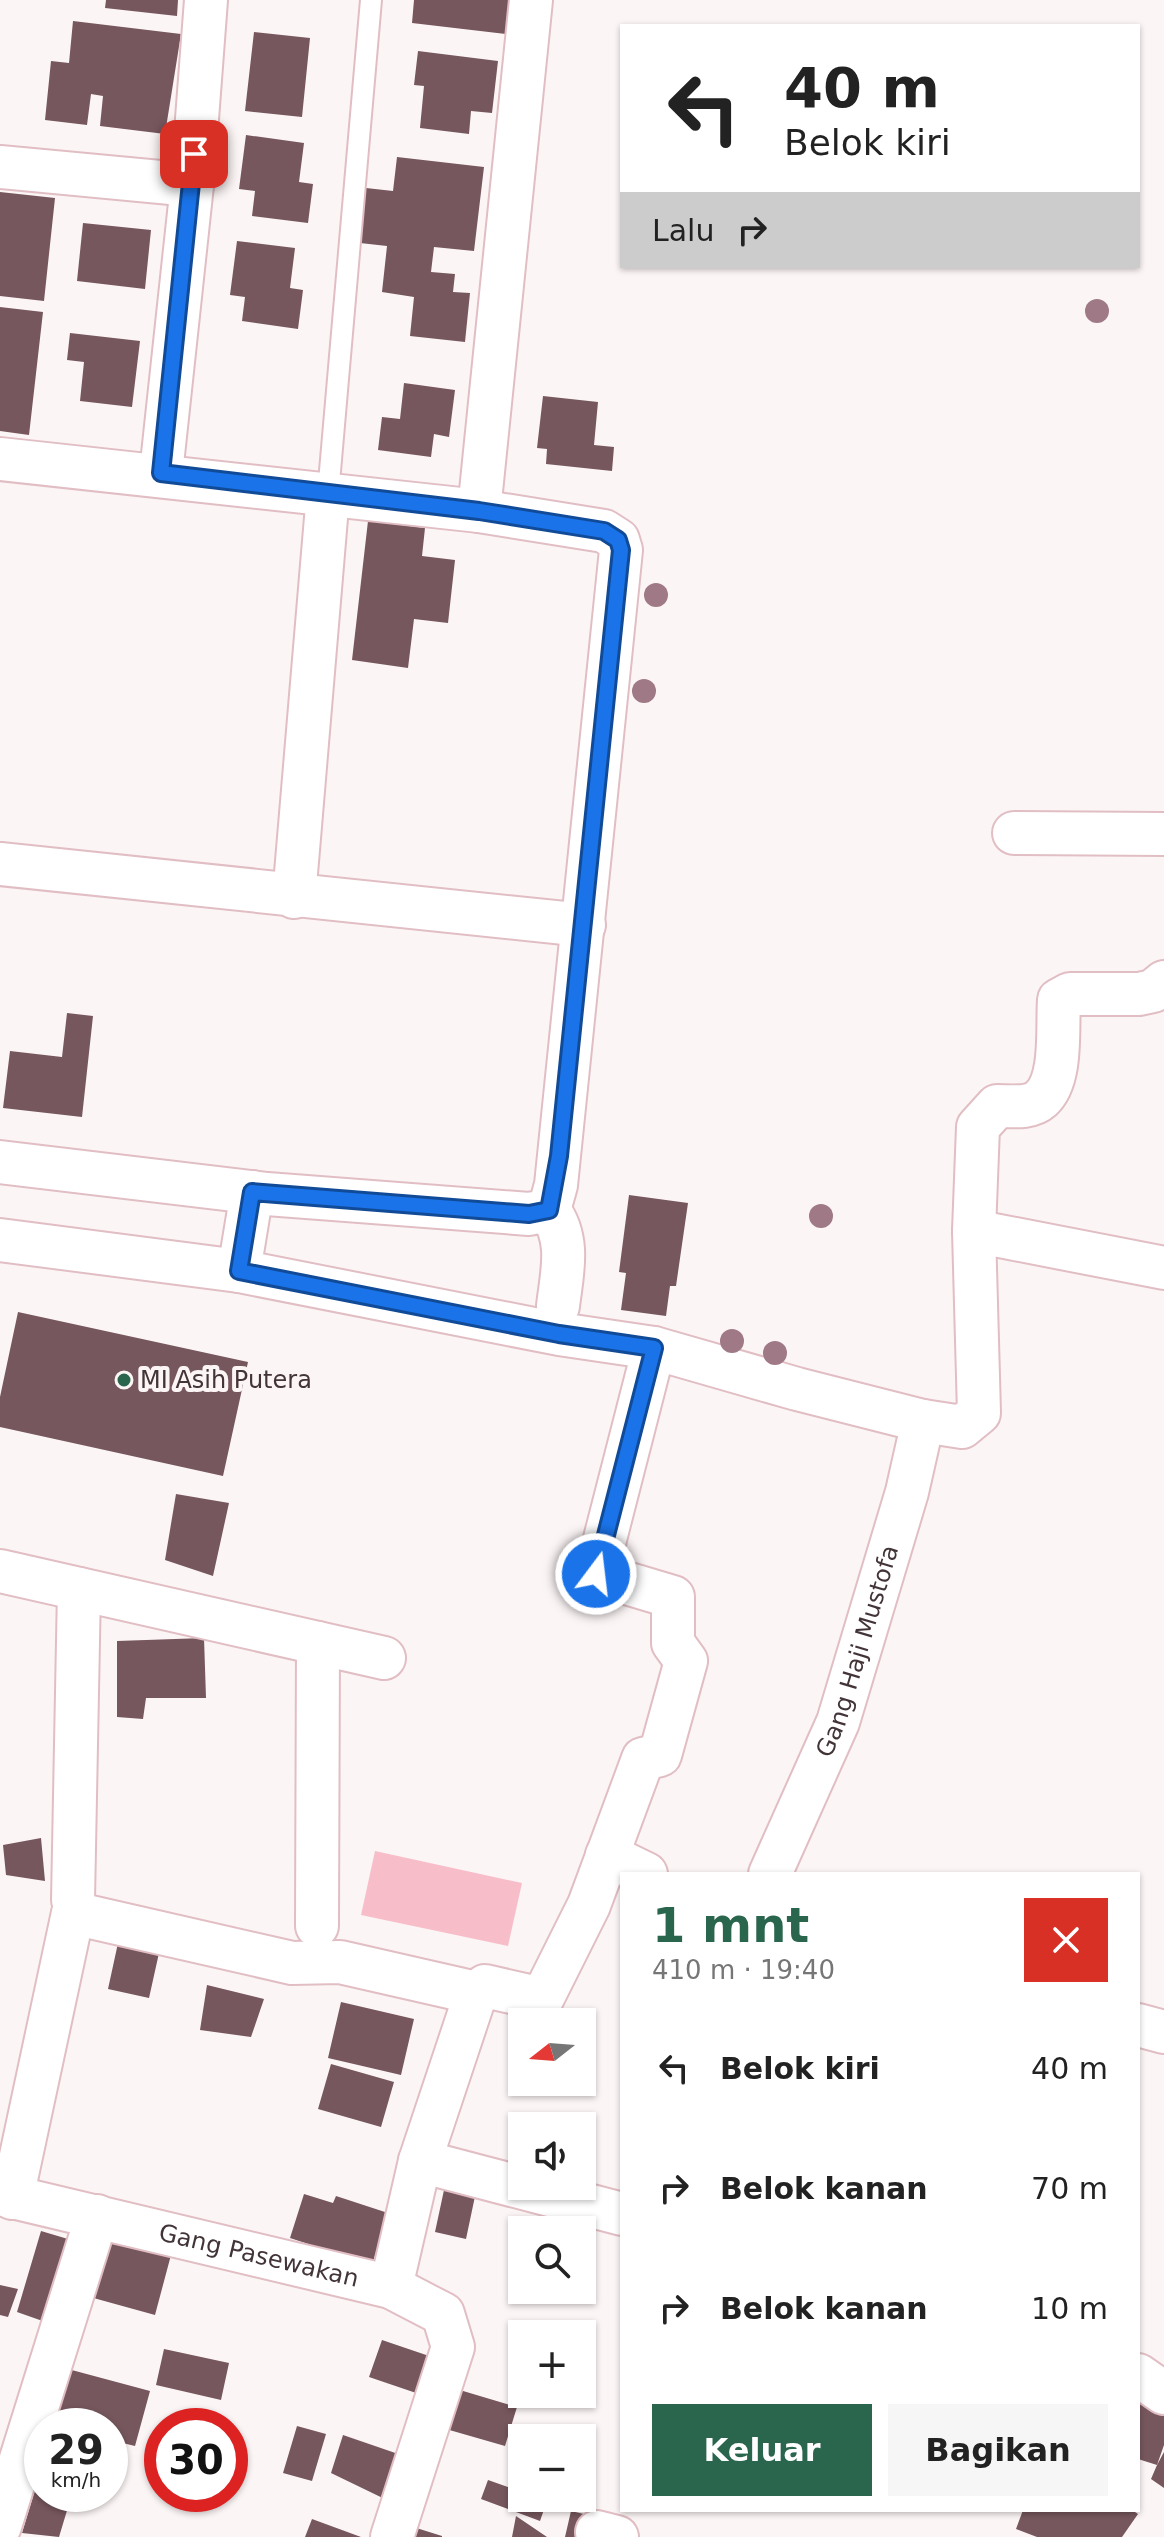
<!DOCTYPE html>
<html lang="id">
<head>
<meta charset="utf-8">
<style>
	body { margin:0; font-family:"DejaVu Sans",sans-serif; background:#f6f6f6; color:#222; height:100vh; display:flex; flex-direction:column; font-size:30px; white-space:nowrap }
	* { box-sizing:border-box; margin:0 }
	p { font-size:26px; color:#767676 }
	.icon { flex:none; width:44px; height:44px; fill:none; stroke:currentColor; stroke-width:2; stroke-linecap:round; stroke-linejoin:round }
	.map { position:relative; flex:1; overflow:hidden }
	.side { position:absolute; left:620px; top:1872px; width:520px; height:640px; display:flex; flex-direction:column; background:#fff; border-radius:0px; box-shadow:0 2px 6px #0004 }
	.side>* { flex:none }
	.guide { position:absolute; left:620px; top:24px; width:520px; height:244px; border-radius:0px; box-shadow:0 2px 6px #0004; background:#fff; color:#222; overflow:hidden }
	.needle { width:52px; rotate:253deg }
	.fabs { position:absolute; left:508px; top:2008px; display:grid; gap:16px }
	.fabs a { display:grid; place-items:center; width:88px; height:88px; border-radius:0px; background:#fff; box-shadow:0 2px 6px #0004; font-size:40px }
	.speed { position:absolute; left:24px; top:2408px; display:flex; gap:16px; font-size:40px; font-weight:700; text-align:center }
	.speed>* { display:grid; place-content:center; width:104px; height:104px; border-radius:50%; background:#fff; box-shadow:0 2px 6px #0004; line-height:1 }
	.speed small { font-size:20px; font-weight:400 }
	.speed .limit { border:12px solid #d22; background:#fff; color:#111 }
	.pin { position:absolute; display:grid; place-items:center; width:68px; height:68px; color:#fff; margin:-34px; border-radius:16px; box-shadow:0 4px 12px #0006 }
	.me { position:absolute; width:88px; margin:-44px; rotate:15deg; stroke-linejoin:round; filter:drop-shadow(0 0 6px #0008) }
	.turn { display:flex; align-items:center; gap:28px; height:168px; padding:0 32px; font-size:36px }
	.turn .icon { width:104px; height:104px; stroke-width:2.5 }
	.turn b { display:block; font-size:56px; line-height:68px }
	.then { display:flex; align-items:center; height:76px; padding:0 32px; background:#0003; gap:16px; font-size:30px }
	.round { display:grid; place-items:center; flex:none; width:84px; height:84px; border-radius:0px; background:#f6f6f6 }
	.overview { display:flex; align-items:center; justify-content:space-between; height:136px; padding:0 32px }
	h1 { font-size:48px; font-weight:700; line-height:60px; color:#2a654e }
	.cta { display:flex; gap:16px; margin-top:auto; padding:16px 32px }
	.cta a { flex:1; height:92px; border-radius:0px; background:#2a654e; color:#fff; font-size:32px; font-weight:700; line-height:92px; text-align:center }
	.cta a+a { background:#f6f6f6; color:#222 }
	ul { padding:0; list-style:none }
	li { display:flex; align-items:center; gap:24px; height:120px; padding:0 32px }
	li div { flex:1 }
	li b { display:block; font-size:30px }
	li em { font-style:normal }
	.map>svg:first-child { display:block }
	.park { fill:#f7bec9 }
	.building { fill:#76575d }
	.lines { fill:none; stroke-linecap:round; stroke-linejoin:round }
	.lane-casing { stroke:#e1bec4; stroke-width:24 }
	.street-casing { stroke:#e1bec4; stroke-width:46 }
	.lane { stroke:#fff; stroke-width:20 }
	.street { stroke:#fff; stroke-width:42 }
	.tree { fill:#9f7985 }
	.route-casing { stroke:#114b97; stroke-width:20 }
	.route { stroke:#1a73e8; stroke-width:14 }
	.poi-dot { fill:#2a654e; stroke:#fcf5f6; stroke-width:3 }
	.labels { text-anchor:middle; dominant-baseline:central; stroke-width:8; stroke-linejoin:round; paint-order:stroke }
	.poi-label { font-size:24px; fill:#423437; stroke:#fcf5f6; text-anchor:start }
	.street-label { font-size:24px; fill:#423437; stroke:#fcf5f6 }
</style>
</head>
<body>
<div class="map">
<svg width="1164" height="2537" viewBox="0 0 1164 2537">
	<rect width="100%" height="100%" fill="#fcf5f6"/>
	<path class="park" d="M375,1851L522,1883L508,1946L361,1915Z"/>
	<path class="building" d="M106,0H178L177,16L105,8Z
		M414,0H518L514,35L412,23Z
		M73,21L181,34L165,134L100,126L103,96L91,94L87,125L45,120L51,61L69,63Z
		M254,32L310,38L302,117L245,111Z
		M418,51L498,61L492,113L471,111L469,134L420,128L424,86L414,85Z
		M246,135L304,143L299,182L313,184L308,223L252,216L255,191L239,189Z
		M397,157L484,167L474,251L434,247L431,272L455,274L453,292L470,293L465,342L410,336L414,297L382,292L387,246L360,243L366,188L393,191Z
		M0,192L55,198L44,301L0,296Z
		M83,223L151,230L145,289L77,281Z
		M237,241L295,248L290,288L303,290L298,329L242,321L245,297L230,295Z
		M0,307L43,312L29,435L0,431Z
		M70,333L140,341L132,407L80,401L84,362L67,360Z
		M404,383L455,390L449,437L434,434L431,457L378,450L382,417L400,419Z
		M543,396L598,402L594,445L614,447L612,471L546,464L547,449L537,448Z
		M368,521L425,528L422,556L455,560L448,623L414,619L408,668L352,660Z
		M67,1013L93,1016L82,1117L3,1108L10,1051L62,1057Z
		M629,1195L688,1203L676,1286H670L666,1316L621,1310L626,1273L619,1272Z
		M18,1312L248,1362L223,1476L0,1427V1397Z
		M176,1494L229,1503L213,1576L165,1560Z
		M204,1638L206,1698H146L143,1719L117,1717V1641Z
		M41,1838L45,1881L6,1875L3,1845Z
		M118,1943L159,1953L149,1998L108,1989Z
		M207,1985L264,1999L251,2037L200,2030Z
		M341,2002L414,2019L401,2075L328,2058Z
		M331,2064L394,2082L381,2127L318,2109Z
		M447,2176L478,2182L466,2239L435,2232Z
		M304,2194L333,2203L336,2196L388,2213L372,2265L290,2238Z
		M41,2231L78,2242L54,2325L17,2312Z
		M95,2235L171,2255L155,2315L79,2294Z
		M0,2285L18,2289L8,2317L0,2315Z
		M382,2340L435,2358L422,2395L369,2377Z
		M164,2349L229,2363L221,2400L156,2385Z
		M68,2369L150,2391L135,2446L110,2440V2426L53,2424Z
		M443,2385L517,2407L505,2446L432,2425Z
		M1138,2398L1164,2406V2445L1157,2465L1164,2452V2488L1151,2479L1157,2465L1138,2459Z
		M297,2426L326,2434L312,2481L283,2473Z
		M343,2435L407,2457L393,2503L331,2473Z
		M42,2467V2494H72L59,2537L22,2533Z
		M488,2480L522,2492V2498L547,2501L540,2521L481,2499Z
		M1023,2510H1132L1138,2514L1122,2537H1037L1016,2529Z
		M571,2511L597,2517L592,2537H565Z
		M516,2516L547,2537H512Z
		M312,2519L361,2537H305Z
		M410,2526L442,2536V2537H406Z"/>
	<g class="lines">
		<defs>
			<path id="lane" d="M328,494L371,0"/>
			<g id="street">
				<path d="M0,167L192,185"/>
				<path d="M0,459L479,511L604,531L618,540L621,550L556,1185L549,1210L529,1214L267,1194L0,1162"/>
				<path d="M161,473L192,185L206,0"/>
				<path d="M479,511L531,0"/>
				<path d="M1014,833L1164,834"/>
				<path d="M0,864L584,925"/>
				<path d="M294,897L328,494"/>
				<path d="M549,1210C571,1240 562,1272 558,1306"/>
				<path d="M974,1231L978,1127L997,1106C1011,1106 1030,1109 1041,1099C1063,1080 1057,1027 1059,1000L1070,994H1139L1153,991L1164,982"/>
				<path d="M0,1240L239,1271L559,1334L654,1348L797,1389L923,1421L962,1427L979,1413L974,1231L1164,1268"/>
				<path d="M239,1271L252,1192"/>
				<path d="M0,1571L384,1658"/>
				<path d="M607,1855L646,1874"/>
				<path id="s1" d="M770,1874L838,1722L907,1492L923,1421"/>
				<path d="M73,1900L79,1589"/>
				<path d="M317,1926L318,1643"/>
				<path d="M1138,2025L1164,2032"/>
				<path d="M420,2161L622,2214"/>
				<path id="s2" d="M0,2194L391,2287L443,2314L453,2347L392,2537"/>
				<path d="M12,2198L73,1913L292,1963L340,1962L476,1993"/>
				<path d="M391,2287L420,2161L476,1993L485,1986L542,1999L589,1905L643,1759L660,1755L686,1661L673,1643V1597L596,1574L654,1348"/>
				<path d="M1138,2375L1164,2393"/>
				<path d="M0,2526L97,2216"/>
				<path d="M597,2532L617,2537"/>
			</g>
		</defs>
		<use href="#lane" class="lane-casing"/>
		<use href="#street" class="street-casing"/>
		<use href="#lane" class="lane"/>
		<use href="#street" class="street"/>
	</g>
	<g class="tree">
		<circle cx="1097" cy="311" r="12"/>
		<circle cx="656" cy="595" r="12"/>
		<circle cx="644" cy="691" r="12"/>
		<circle cx="821" cy="1216" r="12"/>
		<circle cx="732" cy="1341" r="12"/>
		<circle cx="775" cy="1353" r="12"/>
	</g>
	<g class="lines">
		<defs>
			<path id="route" d="M194,154L161,473L479,511L604,531L618,540L621,550L559,1156L549,1210L529,1214L252,1192L239,1271L559,1334L654,1348L596,1574"/>
		</defs>
		<use href="#route" class="route-casing"/>
		<use href="#route" class="route"/>
	</g>
	<circle class="poi-dot" cx="124" cy="1380" r="8"/>
	<g class="labels">
		<g class="poi-label">
			<text x="140" y="1380">MI Asih Putera</text>
		</g>
		<g class="street-label">
			<text stroke="none"><textPath href="#s1" startOffset="240">Gang Haji Mustofa</textPath></text>
			<text stroke="none"><textPath href="#s2" startOffset="266">Gang Pasewakan</textPath></text>
		</g>
	</g>
</svg>
<div class="fabs">
<a><svg class="needle" viewBox="-14 -14 28 28"><path d="M0-13l5 13h-10z" fill="#e53935"/><path d="M0 13l5-13h-10z" fill="#767676"/></svg></a>
<a><svg class="icon" aria-label="sound" viewBox="0 0 24 24"><path d="M4 9h4l5-4v14l-5-4H4zM17 9q2 3 0 6"/></svg></a>
<a><svg class="icon" aria-label="search" viewBox="0 0 24 24"><circle cx="10" cy="10" r="6"/><path d="M15 15l6 6"/></svg></a>
<a>+</a>
<a>−</a>
</div>
<div class="speed"><div>29<small>km/h</small></div><div class="limit">30</div></div>
<div class="pin" style="left:194px;top:154px;background:#d93025"><svg class="icon" aria-label="arrive" viewBox="0 0 24 24"><path d="M6 21V4h12l-3 4 3 4H6"/></svg></div>
<svg class="me" style="left:596px;top:1574px" viewBox="-20 -20 40 40"><circle r="17" fill="#1a73e8" stroke="#fff" stroke-width="3"/><path d="M0-11L8 9 0 5-8 9z" fill="#fff"/></svg>
<div class="guide">
<div class="turn"><svg class="icon" aria-label="left" viewBox="0 0 24 24"><path d="M17 20v-9H6M10 6l-5 5 5 5"/></svg><div><b>40 m</b>Belok kiri</div></div>
<div class="then">Lalu<svg class="icon" aria-label="right" viewBox="0 0 24 24"><path d="M7 20v-9h11M14 6l5 5-5 5"/></svg></div>
</div>
<section class="side">
<div class="overview"><div><h1>1 mnt</h1><p>410 m · 19:40</p></div><a class="round" style="background:#d93025;color:#fff"><svg class="icon" aria-label="close" viewBox="0 0 24 24"><path d="M6 6l12 12M18 6L6 18"/></svg></a></div>
<ul>
<li><svg class="icon" aria-label="left" viewBox="0 0 24 24"><path d="M17 20v-9H6M10 6l-5 5 5 5"/></svg><div><b>Belok kiri</b></div><em>40 m</em></li>
<li><svg class="icon" aria-label="right" viewBox="0 0 24 24"><path d="M7 20v-9h11M14 6l5 5-5 5"/></svg><div><b>Belok kanan</b></div><em>70 m</em></li>
<li><svg class="icon" aria-label="right" viewBox="0 0 24 24"><path d="M7 20v-9h11M14 6l5 5-5 5"/></svg><div><b>Belok kanan</b></div><em>10 m</em></li>
</ul>
<div class="cta"><a>Keluar</a><a>Bagikan</a></div>
</section>
</div>
</body>
</html>
